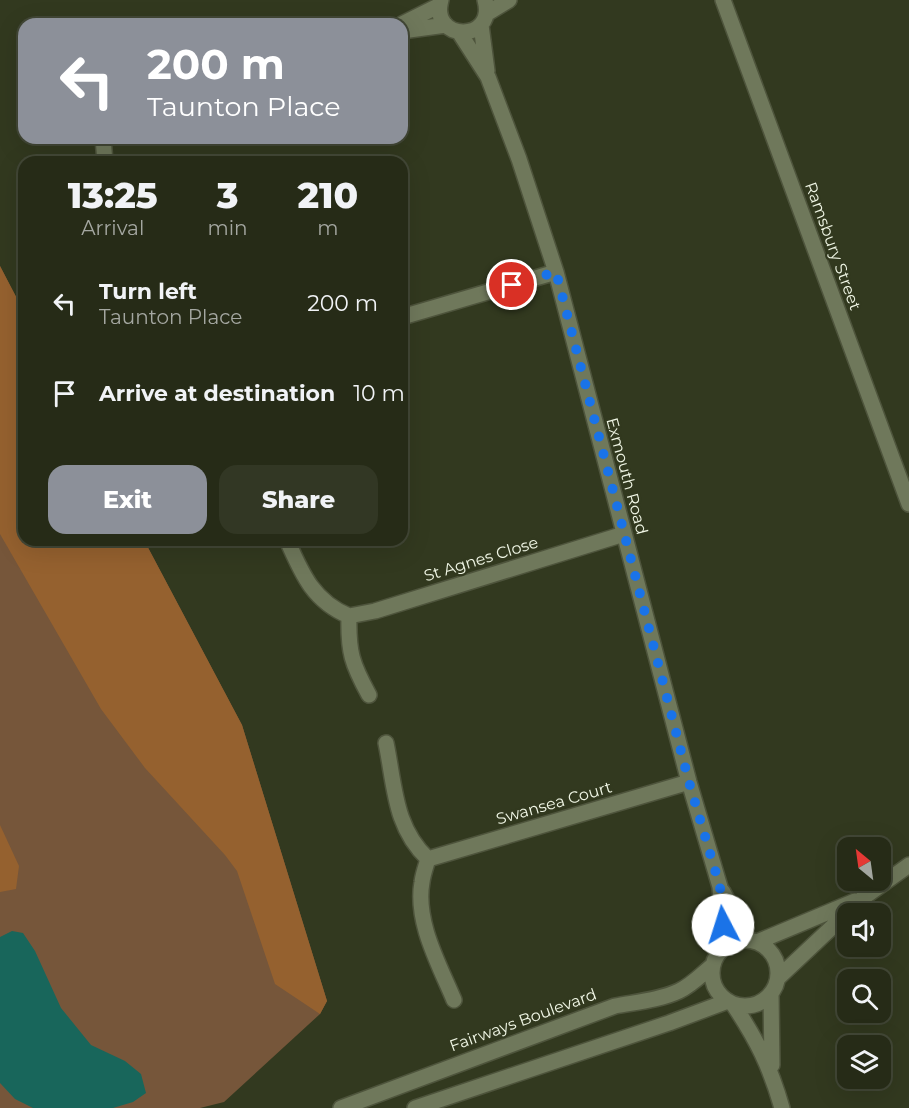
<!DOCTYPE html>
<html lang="en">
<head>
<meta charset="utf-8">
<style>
	body { margin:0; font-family:Montserrat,sans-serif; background:#323724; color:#f1f3f6; height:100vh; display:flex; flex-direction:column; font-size:22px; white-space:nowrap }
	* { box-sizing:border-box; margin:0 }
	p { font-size:20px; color:#a4a7a1 }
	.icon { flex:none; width:33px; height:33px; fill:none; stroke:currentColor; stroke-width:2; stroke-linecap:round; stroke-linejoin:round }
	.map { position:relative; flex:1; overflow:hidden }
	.drawer { position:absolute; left:18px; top:156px; width:390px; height:390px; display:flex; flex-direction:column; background:#262b17; border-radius:18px; box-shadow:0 6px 24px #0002,0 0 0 2px #424736 }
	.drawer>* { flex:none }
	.hud { position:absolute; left:18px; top:18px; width:390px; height:126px; border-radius:18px; box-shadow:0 6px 24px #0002,0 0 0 2px #424736; background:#8c9099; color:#fff; overflow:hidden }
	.needle { width:39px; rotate:331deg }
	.controls { position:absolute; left:837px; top:837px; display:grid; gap:12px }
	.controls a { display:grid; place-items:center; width:54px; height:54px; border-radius:12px; background:#262b17; box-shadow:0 6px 24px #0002,0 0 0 2px #424736; font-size:30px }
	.pin { position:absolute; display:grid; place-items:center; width:51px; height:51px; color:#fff; margin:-26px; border:3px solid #fff; border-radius:50%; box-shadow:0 2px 6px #0007 }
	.me { position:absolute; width:66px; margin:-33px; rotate:355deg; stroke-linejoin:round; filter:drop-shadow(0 0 4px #0008) }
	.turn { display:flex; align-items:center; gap:21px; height:126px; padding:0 30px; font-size:27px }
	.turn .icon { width:78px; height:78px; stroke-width:2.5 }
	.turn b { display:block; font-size:42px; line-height:51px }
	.eta { display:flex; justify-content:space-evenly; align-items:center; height:102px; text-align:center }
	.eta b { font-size:36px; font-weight:800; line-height:42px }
	.action { display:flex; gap:12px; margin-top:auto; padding:12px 30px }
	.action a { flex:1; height:69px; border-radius:18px; background:#8c9099; color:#fff; font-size:24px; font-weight:800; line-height:69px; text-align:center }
	.action a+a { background:#323724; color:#f1f3f6 }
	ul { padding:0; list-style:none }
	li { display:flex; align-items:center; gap:18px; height:90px; padding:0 30px }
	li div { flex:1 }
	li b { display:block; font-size:22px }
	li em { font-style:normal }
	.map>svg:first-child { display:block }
	.green { fill:#76563a }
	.forest { fill:#95612f }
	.water { fill:#18665b }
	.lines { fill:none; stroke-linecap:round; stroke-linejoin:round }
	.minor-casing { stroke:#4e543c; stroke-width:18 }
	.minor { stroke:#6f785b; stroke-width:15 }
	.route { stroke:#1a73e8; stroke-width:10; stroke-dasharray:0 18 }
	.labels { text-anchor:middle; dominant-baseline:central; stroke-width:4.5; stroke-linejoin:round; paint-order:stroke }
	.street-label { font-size:16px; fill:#f1f7e6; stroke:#32391f }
</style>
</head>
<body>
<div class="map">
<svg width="909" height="1108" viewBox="0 0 909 1108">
	<rect width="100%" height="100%" fill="#32391f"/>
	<path class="green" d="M0,266L24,312V540H144L242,725L327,1001L320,1014L224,1102L200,1108H0Z"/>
	<path class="forest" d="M0,266L24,312V540H144L242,725L327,1001L320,1014L275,984L237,871L225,855L145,768L101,709L0,534Z
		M0,825L19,866L16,889L0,892Z"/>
	<path class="water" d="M12,931L23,933L35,951L61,1008L91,1045L125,1061L141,1074L146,1093L133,1102L113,1108H33L15,1099L0,1083V937Z"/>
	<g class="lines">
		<defs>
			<path id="minor" d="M441,0C429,42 497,43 485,0
				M723,0L909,504
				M486,14L509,0
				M402,24L440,5
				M481,25L487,71
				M402,31L446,25
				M459,32L488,77L519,159L556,272L689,782L720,887L723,925L720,951
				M103,138L105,162
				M402,317L556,272
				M287,540C302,574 313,601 349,616C348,652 352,664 369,695
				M349,616L375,611L624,534
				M386,743C395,786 394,827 428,859C426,866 423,874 422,882C415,922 439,964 454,1000
				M428,859L689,782
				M723,892L749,940
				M712 973a33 33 0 1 1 66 0a33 33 0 1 1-66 0Z
				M757,942L855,901
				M778,978L863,898L909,865
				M771,993L772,1065
				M733,1004C757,1040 770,1066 782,1108
				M341,1108L615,1006C636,1002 660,1000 679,991C692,985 702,974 713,965
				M415,1108L669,1023L728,1001"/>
		</defs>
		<use href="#minor" class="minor-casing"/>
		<use href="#minor" class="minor"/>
	</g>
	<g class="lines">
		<path class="route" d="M512,285L556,272L689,782L720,887L723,925"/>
	</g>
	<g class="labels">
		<g class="street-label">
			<text transform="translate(833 246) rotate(70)">Ramsbury Street</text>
			<text transform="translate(627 476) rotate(75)">Exmouth Road</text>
			<text transform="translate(481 559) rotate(-17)">St Agnes Close</text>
			<text transform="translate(554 803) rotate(-16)">Swansea Court</text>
			<text transform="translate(523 1020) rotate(-20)">Fairways Boulevard</text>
		</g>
	</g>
</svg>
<div class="controls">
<a><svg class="needle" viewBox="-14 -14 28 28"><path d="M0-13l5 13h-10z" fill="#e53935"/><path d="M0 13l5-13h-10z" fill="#a4a7a1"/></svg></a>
<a><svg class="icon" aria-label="sound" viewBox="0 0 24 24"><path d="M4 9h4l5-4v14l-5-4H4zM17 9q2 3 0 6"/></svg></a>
<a><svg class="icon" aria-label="search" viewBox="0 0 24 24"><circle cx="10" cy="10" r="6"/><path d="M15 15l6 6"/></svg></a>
<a><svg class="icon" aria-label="layers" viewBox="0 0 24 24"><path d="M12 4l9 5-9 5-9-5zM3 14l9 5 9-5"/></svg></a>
</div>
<div class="pin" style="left:512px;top:285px;background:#d93025"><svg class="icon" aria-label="arrive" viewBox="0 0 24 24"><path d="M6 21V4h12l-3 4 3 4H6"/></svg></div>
<svg class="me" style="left:723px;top:925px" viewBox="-20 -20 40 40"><circle r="19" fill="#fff"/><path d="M0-13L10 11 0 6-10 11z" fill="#1a73e8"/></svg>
<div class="hud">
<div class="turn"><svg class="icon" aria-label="left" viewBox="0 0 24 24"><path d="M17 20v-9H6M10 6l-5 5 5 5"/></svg><div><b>200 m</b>Taunton Place</div></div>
</div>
<section class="drawer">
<div class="eta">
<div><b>13:25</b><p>Arrival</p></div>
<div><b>3</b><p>min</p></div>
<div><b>210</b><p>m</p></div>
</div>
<ul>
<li><svg class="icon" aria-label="left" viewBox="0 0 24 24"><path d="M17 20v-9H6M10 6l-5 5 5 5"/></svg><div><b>Turn left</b><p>Taunton Place</p></div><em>200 m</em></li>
<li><svg class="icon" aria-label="arrive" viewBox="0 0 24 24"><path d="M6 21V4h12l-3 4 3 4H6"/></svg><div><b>Arrive at destination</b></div><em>10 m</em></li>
</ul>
<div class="action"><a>Exit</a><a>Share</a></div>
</section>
</div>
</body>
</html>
